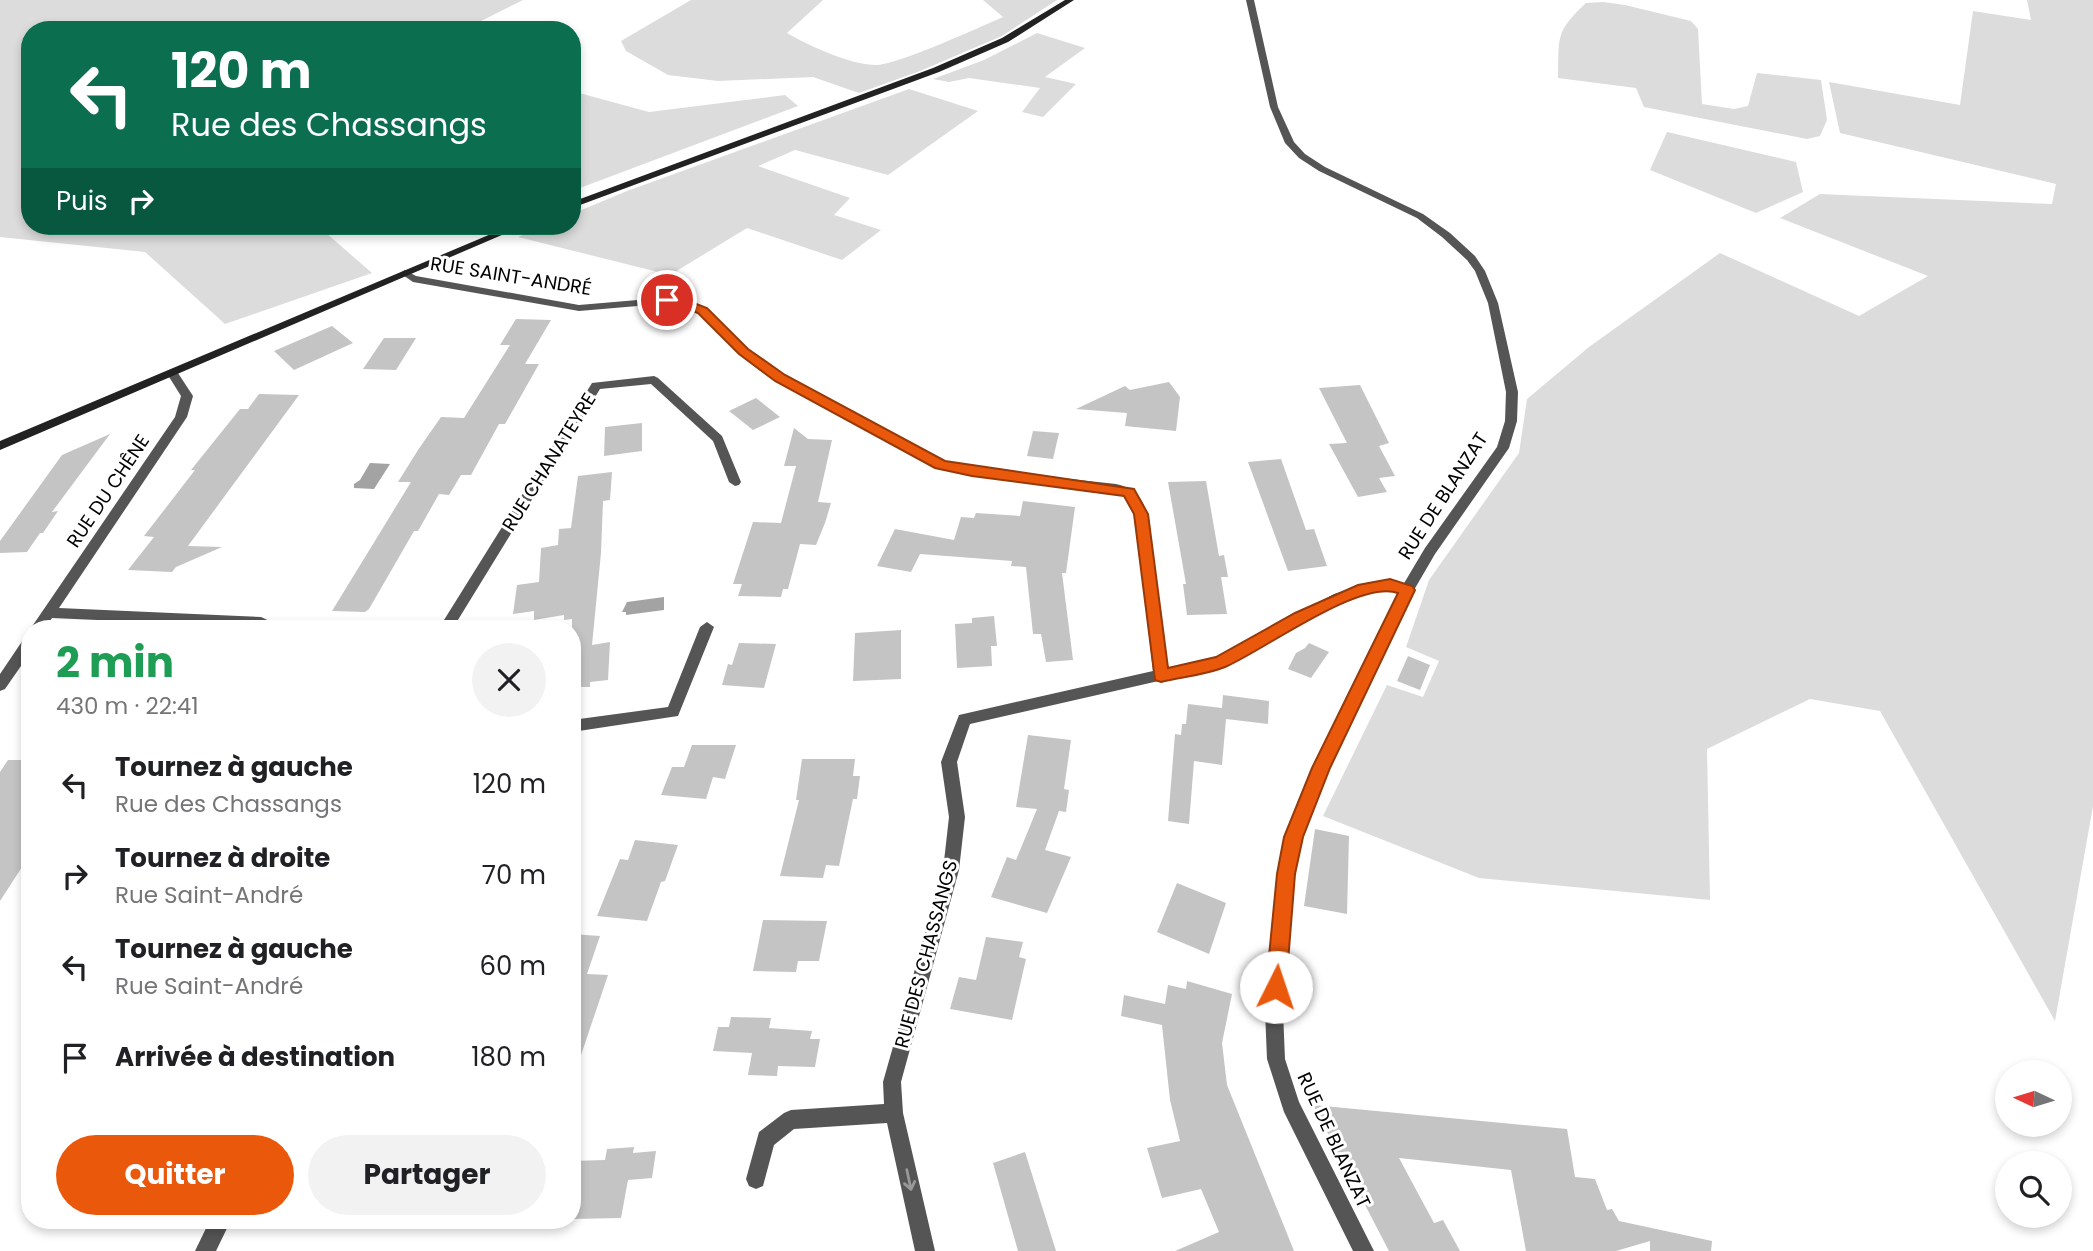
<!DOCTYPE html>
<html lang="fr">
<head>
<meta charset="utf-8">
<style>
	body { margin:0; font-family:Poppins,sans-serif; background:#f2f2f2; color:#202124; height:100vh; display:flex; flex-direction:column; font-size:26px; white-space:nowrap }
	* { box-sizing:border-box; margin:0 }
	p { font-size:23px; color:#757577 }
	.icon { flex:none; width:38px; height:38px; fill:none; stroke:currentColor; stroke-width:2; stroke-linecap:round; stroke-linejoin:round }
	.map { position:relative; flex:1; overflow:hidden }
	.details { position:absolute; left:21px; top:620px; width:560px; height:609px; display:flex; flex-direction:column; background:#fff; border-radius:28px; box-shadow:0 4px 10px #0003 }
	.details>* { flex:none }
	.top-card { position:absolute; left:21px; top:21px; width:560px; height:214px; border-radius:28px; box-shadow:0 4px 10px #0003; background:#0b6e4f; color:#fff; overflow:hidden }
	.needle { width:46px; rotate:274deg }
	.tools { position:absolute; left:1995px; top:1060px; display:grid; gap:14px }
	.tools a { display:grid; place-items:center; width:77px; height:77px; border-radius:50%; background:#fff; box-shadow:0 4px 10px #0003; font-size:35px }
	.pin { position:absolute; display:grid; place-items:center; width:60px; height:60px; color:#fff; margin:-30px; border:4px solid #fff; border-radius:50%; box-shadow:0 2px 7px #0007 }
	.me { position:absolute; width:77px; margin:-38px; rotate:4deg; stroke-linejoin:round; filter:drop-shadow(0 0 5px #0008) }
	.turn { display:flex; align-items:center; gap:24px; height:147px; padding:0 35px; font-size:32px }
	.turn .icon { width:91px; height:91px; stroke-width:2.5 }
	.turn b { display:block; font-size:49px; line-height:60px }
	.then { display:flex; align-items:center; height:66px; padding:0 35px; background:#0003; gap:14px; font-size:26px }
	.round { display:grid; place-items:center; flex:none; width:74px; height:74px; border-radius:37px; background:#f2f2f2 }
	.headline { display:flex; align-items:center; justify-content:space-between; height:119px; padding:0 35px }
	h1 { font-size:42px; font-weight:700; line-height:52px; color:#1e9e55 }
	.button { display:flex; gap:14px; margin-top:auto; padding:14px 35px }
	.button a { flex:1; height:80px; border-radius:42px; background:#ea580c; color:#fff; font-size:28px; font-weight:700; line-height:80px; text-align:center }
	.button a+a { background:#f2f2f2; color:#202124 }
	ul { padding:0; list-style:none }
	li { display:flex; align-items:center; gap:21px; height:91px; padding:0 35px }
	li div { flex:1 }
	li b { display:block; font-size:26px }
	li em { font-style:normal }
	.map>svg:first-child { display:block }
	.green { fill:#dcdcdc }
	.water { fill:#a3a3a3 }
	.building { fill:#c4c4c4 }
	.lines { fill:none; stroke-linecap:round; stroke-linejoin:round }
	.minor { fill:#555; fill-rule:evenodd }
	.tertiary { fill:#555; fill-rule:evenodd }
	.secondary { fill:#222; fill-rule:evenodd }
	.oneway { stroke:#999 }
	.route { fill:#ea580c; stroke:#983908; stroke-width:2 }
	.labels { text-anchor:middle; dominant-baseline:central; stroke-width:6; stroke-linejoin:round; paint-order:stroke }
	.street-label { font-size:19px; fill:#000; stroke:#fff }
</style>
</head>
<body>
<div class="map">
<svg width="2093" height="1251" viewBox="0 0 2093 1251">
	<rect width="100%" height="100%" fill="#fff"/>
	<path class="green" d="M0,0H523L463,30H30V226H318L372,273L225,324L145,252L0,237Z
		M691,0H823L787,33C809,46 849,64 874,65C893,67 980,27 1003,17L983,0H1057L1002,36L920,71L859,93L813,77L718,81L668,75L626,51L621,41Z
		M2027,0H2093V806L2055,1021L1880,711L1810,699L1707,749L1710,900L1479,878L1323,816L1387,685L1423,697L1439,661L1406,647L1429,580L1519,453L1527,399L1589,347L1720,253L1859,316L1928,276L1780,218L1820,194L2052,204L2056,184L1840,133L1829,82L1960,105L1973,11L2031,20Z
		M1603,2L1625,5L1691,21L1698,29L1702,104L1734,109L1748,106L1757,73L1821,80L1827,120L1820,136L1807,139L1644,107L1636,88L1558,78C1559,37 1555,32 1586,3Z
		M1037,33L1085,48L1045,77L1076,84L1043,117L1022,112L1040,88L969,78L949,82L933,79L984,60Z
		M909,89L978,111L888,175L795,150L758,166L850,198L834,215L881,230L842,260L747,228L670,275L518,237L545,226H572V214L627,191Z
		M572,91L649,112L785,95L798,106L572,191Z
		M1667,132L1796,162L1803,192L1756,213L1650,170Z"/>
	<path class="water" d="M370,463L390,464L374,489L354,488V484L360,480Z
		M664,597V610L626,615V612H622L627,602Z"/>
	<path class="building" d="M516,319L551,320L525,364H539L505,424H499L471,475H461L449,495L439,494L418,531H414L369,609L365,612L332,611L411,482H398L418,450L441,417L464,418L510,345H500Z
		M332,326L353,343L294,370L274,351Z
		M384,338H416L396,370L363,369Z
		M1169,382L1180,397L1176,431L1125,426L1127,413L1076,409L1125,386L1130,390Z
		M1360,385L1389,443L1379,446L1395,476L1379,478L1387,492L1358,497L1329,444L1347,443L1319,388Z
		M259,394L299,395L188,546L222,547L176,567L172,572L128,570L154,537L144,536L195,470H191L240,409H248Z
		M756,398L780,417L753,430L729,411Z
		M642,423V451L604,456L605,427Z
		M794,428L808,439L832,440L818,502L831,503L825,523L816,545L800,544L788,589H783L781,597L738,596L742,584H733L753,522L781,523L796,466H784Z
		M1033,431L1059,433L1053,459L1027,456Z
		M110,434L52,512L58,511L43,533H40L27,552L0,553V541L62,455Z
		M1281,459L1306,530L1314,529L1327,566L1288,571L1248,462Z
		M612,472L610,500L603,501L601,553L592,645L610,642L608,680L590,682V687H572V619L564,620V615L534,620V611L513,614L517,585L539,582L541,548L558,545L559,529L571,528L578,476Z
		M1206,481L1219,556L1224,555L1228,577H1221L1227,614L1187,615L1183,584H1186L1168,482Z
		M1023,501L1075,507L1066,573H1062L1073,660L1046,662L1041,634H1033L1026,567L1011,566L1012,561L920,554L911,572L877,566L895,529L954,540L961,517L974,518L976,513L1020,516Z
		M994,616L997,646H991L992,666L957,668L955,624L972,623V618Z
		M901,630V679L853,681L855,633Z
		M739,643L776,644L764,688L722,685L728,664L732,665Z
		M1309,643L1329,652L1311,678L1288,669L1296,653L1305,648Z
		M1408,656L1430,665L1420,690L1397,681Z
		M1223,695L1269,701L1268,724L1226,719L1222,765L1194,761L1189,824L1168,821L1175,734L1181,735L1182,724H1186L1188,704L1222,708Z
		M1028,735L1071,740L1064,789L1069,790L1066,812L1059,811L1045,850L1071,857L1047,913L991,897L1007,857L1016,860L1037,809L1016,807Z
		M692,745H736L725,779L713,777L706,799L661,795L672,767H684Z
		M802,759H855L853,776H860L857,799H853L839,866L826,865L823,878L780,876L799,800H796Z
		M8,760H30V864H24L0,901V772Z
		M1315,829L1349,836L1347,914L1304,906Z
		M635,840L678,845L665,881L661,882L647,921L597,916L620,859L628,860Z
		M1177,883L1226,903L1209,954L1157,932Z
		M763,920L827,921L819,961H798L796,972L753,971Z
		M572,934L600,936L587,974L608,975L576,1070L572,1069Z
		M986,937L1023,942L1019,957L1026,959L1012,1020L950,1009L959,977L976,980Z
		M1187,981L1232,994L1222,1043L1227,1085L1294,1251H1175L1219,1232L1201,1189L1162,1198L1147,1148L1180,1141L1170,1100L1162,1025L1121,1016L1124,995L1165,1004L1168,985L1186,989Z
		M731,1017L771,1018L769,1028L812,1031L810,1039H820L815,1067L778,1066L777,1076L748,1075L752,1053L713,1051L718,1027H729Z
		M1313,1105L1567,1129L1575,1177L1595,1179L1607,1210L1612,1209L1619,1221L1712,1241L1711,1251H1650V1241L1616,1251H1526L1511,1170L1399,1158L1434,1223L1443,1220L1460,1251H1389Z
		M634,1147L633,1153L656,1151L652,1178L628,1180L621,1218L572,1219V1161L605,1160L607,1149Z
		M1025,1152L1056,1251H1018L993,1163Z"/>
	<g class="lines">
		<path class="minor" d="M405,270L416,276L579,305L661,298L686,300L706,308L748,349L784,376L944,462L972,468L1116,484C1134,488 1142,496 1147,514L1167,668L1216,657L1334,594L1368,583L1390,579L1412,587L1414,590L1407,595L1389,589L1374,591L1344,602L1220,667L970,724L957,762L965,817L959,870L901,1082L903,1113L935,1251H915L887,1123L794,1129L774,1145L763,1186L756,1189L749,1186L746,1179L759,1132L784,1113L791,1110L884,1104L883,1082L943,870L949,817L941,762L959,715L1153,671L1135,514C1131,503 1127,496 1116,492L972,476L936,468L776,380L740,353L698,312L680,305L661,304L579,311L413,282L400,273Z
			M172,369L176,370L193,396L187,417L59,608L261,617L276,624L278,628L52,618L45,628H31L175,417L181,396L166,372Z
			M654,376L658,378L722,436L741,482L739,485L735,486L729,482L713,441L651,384L600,389L453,628H439L592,383Z
			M707,622L714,627L678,716L572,732V720L668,707L700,627Z
			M30,636V653L5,689L0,691V674L25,637Z
			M210,1220H231L216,1251H195Z"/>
		<path class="tertiary" d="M1246,0H1254L1278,107L1294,142L1305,154L1325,167L1423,214L1450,233L1475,256L1485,271L1498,303L1518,392L1517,421L1509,448L1435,554L1414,590L1312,807L1301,837L1289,916L1283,1011L1285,1059L1299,1102L1374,1251H1353L1284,1112L1267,1059L1265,1011L1273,916L1285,837L1296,807L1400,590L1425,548L1497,447L1505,421L1506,392L1488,303L1475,271L1467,260L1442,237L1417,218L1319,171L1299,158L1285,143L1270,107Z"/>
		<path class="secondary" d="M1065,0H1074L1008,42L939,72L572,208V202L933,68L1002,38Z
			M510,226H523L0,450V441Z"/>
	</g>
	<defs><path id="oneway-shaft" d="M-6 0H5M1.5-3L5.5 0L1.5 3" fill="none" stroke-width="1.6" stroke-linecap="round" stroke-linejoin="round" transform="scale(1.75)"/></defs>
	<use class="oneway" href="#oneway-shaft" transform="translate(909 1180) rotate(78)"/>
	<path class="route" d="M667,297L686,300L707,308L748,349L785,375L945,461L1134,489L1148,514L1168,668L1216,657L1295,613L1358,585L1390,579L1412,586L1415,590L1330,768L1303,837L1295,874L1286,987L1283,994L1276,997L1268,994L1266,987L1277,874L1284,837L1312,768L1398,593C1359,579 1263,651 1225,667C1205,675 1182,677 1161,682L1155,680L1134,514L1124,496L972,476L935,468L775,381L739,354L698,313L680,306L662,303V298Z"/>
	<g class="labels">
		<g class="street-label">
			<text transform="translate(511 276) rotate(9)">RUE SAINT-ANDRÉ</text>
			<text transform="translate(549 462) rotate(-58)">RUE CHANATEYRE</text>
			<text transform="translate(108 491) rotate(-56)">RUE DU CHÊNE</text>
			<text transform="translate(1443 496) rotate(-57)">RUE DE BLANZAT</text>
			<text transform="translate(926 954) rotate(-75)">RUE DES CHASSANGS</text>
			<text transform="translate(1334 1140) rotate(65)">RUE DE BLANZAT</text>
		</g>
	</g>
</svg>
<div class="tools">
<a><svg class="needle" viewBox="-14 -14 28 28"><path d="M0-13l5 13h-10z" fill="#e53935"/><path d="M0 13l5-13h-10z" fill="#757577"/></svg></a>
<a><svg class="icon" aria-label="search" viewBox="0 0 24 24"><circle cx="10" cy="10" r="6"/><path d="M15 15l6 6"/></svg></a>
</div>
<div class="pin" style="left:667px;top:300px;background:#d93025"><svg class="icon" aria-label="arrive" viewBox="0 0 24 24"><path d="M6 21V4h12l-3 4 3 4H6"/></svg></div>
<svg class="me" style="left:1276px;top:987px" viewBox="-20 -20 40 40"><circle r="19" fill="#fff"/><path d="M0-13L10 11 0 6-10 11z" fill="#ea580c"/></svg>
<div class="top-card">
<div class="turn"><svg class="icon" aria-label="left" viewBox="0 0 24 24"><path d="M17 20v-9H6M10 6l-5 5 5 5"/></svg><div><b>120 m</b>Rue des Chassangs</div></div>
<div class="then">Puis<svg class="icon" aria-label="right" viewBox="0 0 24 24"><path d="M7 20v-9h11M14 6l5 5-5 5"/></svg></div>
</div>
<section class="details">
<div class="headline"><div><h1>2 min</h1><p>430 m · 22:41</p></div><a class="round"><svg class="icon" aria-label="close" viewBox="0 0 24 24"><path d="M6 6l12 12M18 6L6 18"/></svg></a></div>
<ul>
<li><svg class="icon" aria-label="left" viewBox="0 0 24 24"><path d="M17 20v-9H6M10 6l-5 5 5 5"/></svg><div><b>Tournez à gauche</b><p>Rue des Chassangs</p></div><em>120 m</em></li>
<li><svg class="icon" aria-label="right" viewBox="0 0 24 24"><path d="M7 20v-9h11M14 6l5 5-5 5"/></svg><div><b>Tournez à droite</b><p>Rue Saint-André</p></div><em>70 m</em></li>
<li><svg class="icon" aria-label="left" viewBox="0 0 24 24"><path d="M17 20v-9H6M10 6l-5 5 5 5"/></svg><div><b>Tournez à gauche</b><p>Rue Saint-André</p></div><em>60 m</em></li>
<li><svg class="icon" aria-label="arrive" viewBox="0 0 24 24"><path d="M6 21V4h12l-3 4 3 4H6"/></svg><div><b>Arrivée à destination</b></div><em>180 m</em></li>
</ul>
<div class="button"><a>Quitter</a><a>Partager</a></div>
</section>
</div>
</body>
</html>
